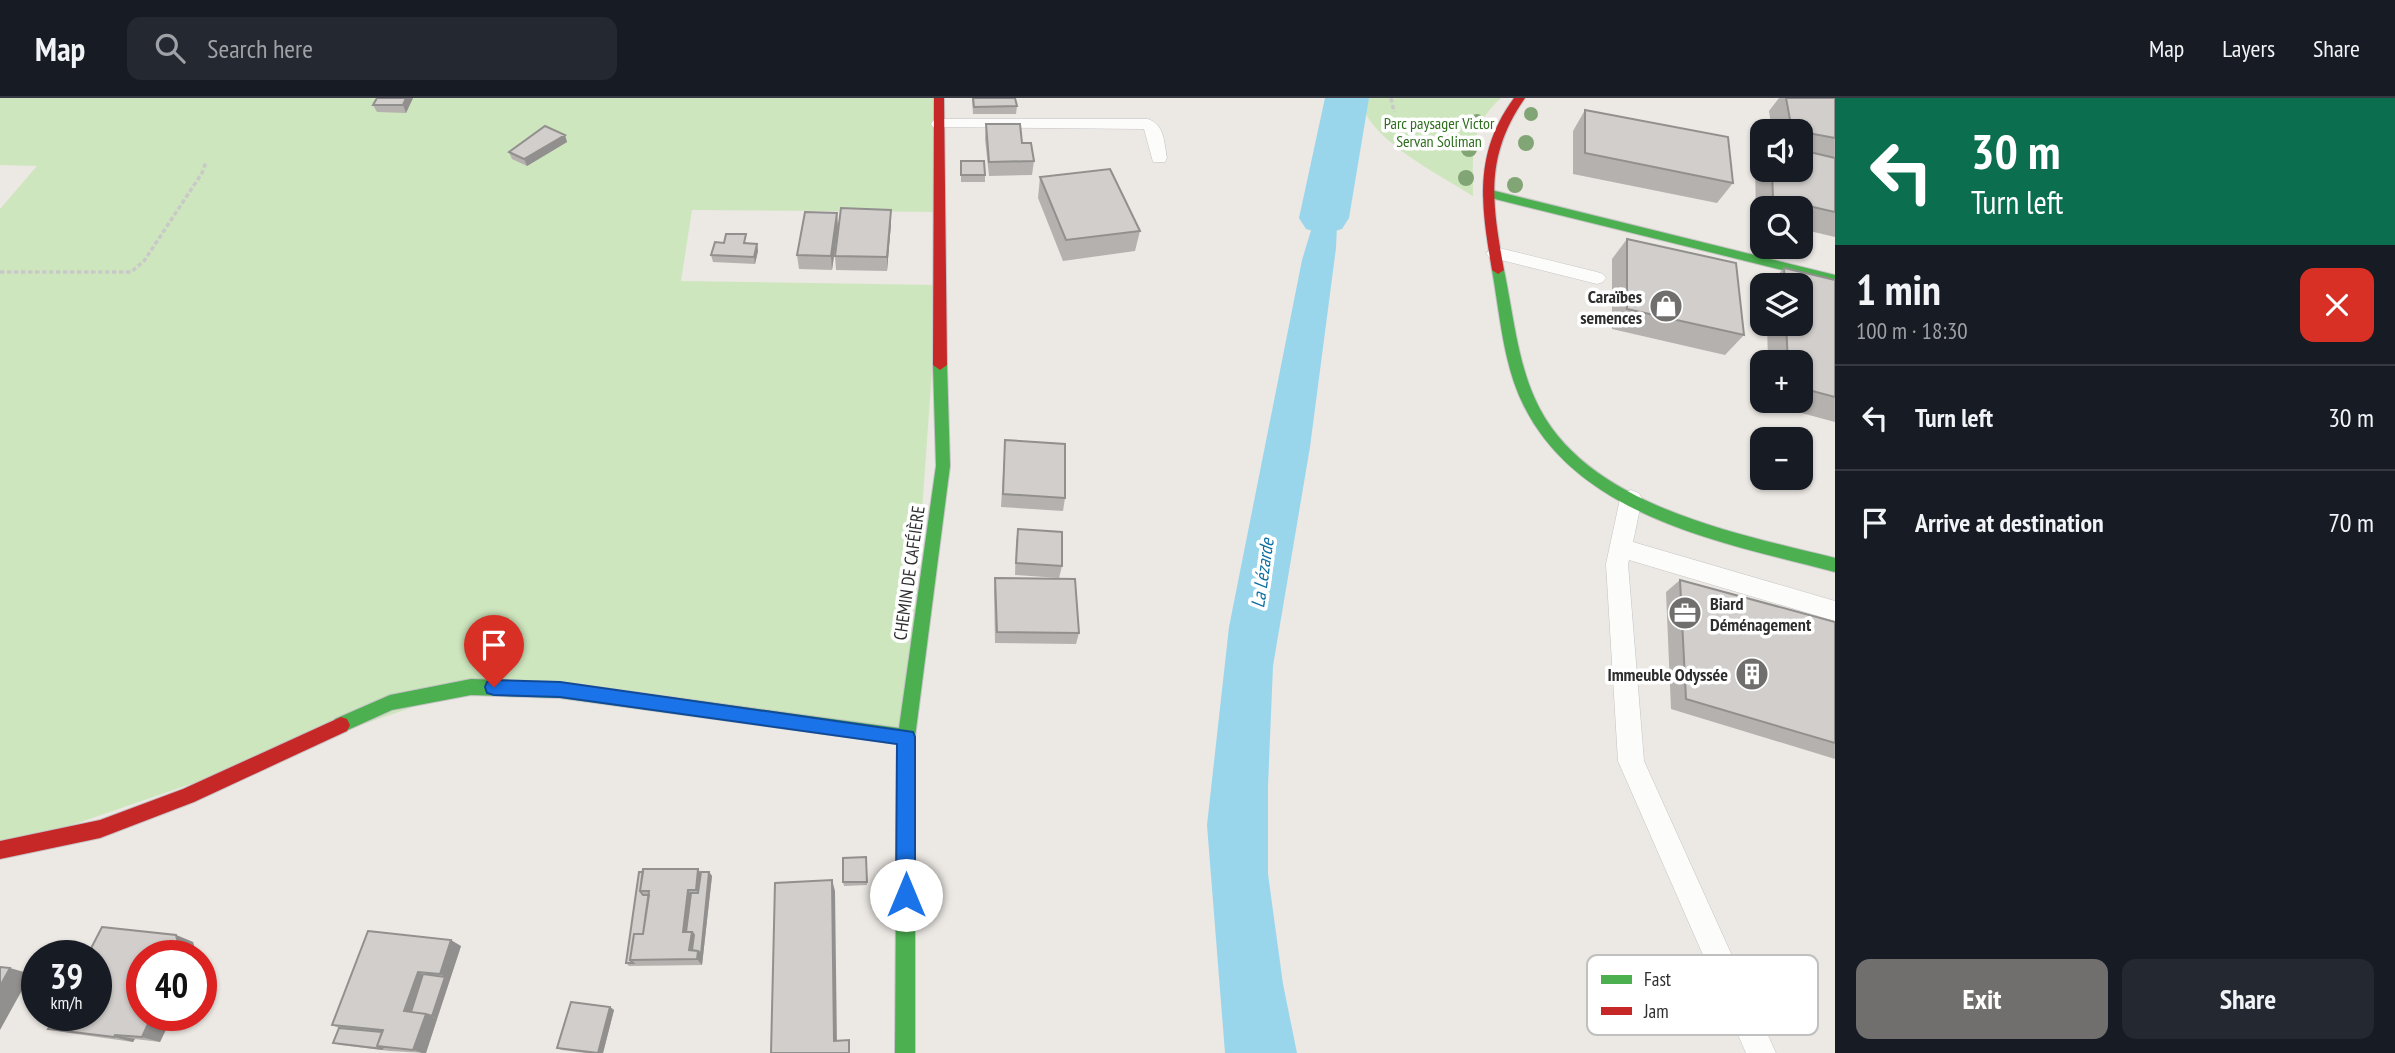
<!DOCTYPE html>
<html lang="en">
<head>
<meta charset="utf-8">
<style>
	body { margin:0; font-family:"PT Sans Narrow",sans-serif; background:#242831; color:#f1f3f6; height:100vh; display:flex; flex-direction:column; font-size:26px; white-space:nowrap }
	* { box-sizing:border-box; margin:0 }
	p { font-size:23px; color:#9ea1a6 }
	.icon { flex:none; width:38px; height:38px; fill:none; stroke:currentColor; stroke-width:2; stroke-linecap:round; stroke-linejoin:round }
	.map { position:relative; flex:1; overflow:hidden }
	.side { display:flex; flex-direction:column; background:#171b24; width:560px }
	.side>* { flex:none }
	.guide { background:#0b6e4f; color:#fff; overflow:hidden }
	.controls { position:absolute; left:1750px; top:21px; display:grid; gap:14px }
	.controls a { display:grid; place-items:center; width:63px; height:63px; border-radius:14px; background:#171b24; box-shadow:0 2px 5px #0004; font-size:35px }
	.speed { position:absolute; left:21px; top:842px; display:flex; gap:14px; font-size:35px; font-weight:700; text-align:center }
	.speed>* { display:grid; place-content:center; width:91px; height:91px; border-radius:50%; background:#171b24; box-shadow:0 2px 5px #0004; line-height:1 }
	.speed small { font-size:18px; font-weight:400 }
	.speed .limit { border:10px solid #d22; background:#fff; color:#111 }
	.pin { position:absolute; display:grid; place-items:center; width:60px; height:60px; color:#fff; margin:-72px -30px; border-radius:50% 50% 50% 0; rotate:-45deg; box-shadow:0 0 7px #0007 }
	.pin .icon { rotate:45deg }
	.me { position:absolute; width:77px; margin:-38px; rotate:0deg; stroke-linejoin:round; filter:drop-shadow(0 0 5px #0008) }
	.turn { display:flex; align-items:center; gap:24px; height:147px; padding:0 21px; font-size:32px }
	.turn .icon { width:91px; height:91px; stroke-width:2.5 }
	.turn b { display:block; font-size:49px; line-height:60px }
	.round { display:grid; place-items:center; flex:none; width:74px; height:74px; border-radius:14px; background:#242831 }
	.overview { display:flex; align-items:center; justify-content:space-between; height:119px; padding:0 21px }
	h1 { font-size:42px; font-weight:700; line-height:52px }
	.primary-button { display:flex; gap:14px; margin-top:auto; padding:14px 21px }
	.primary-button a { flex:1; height:80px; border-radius:14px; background:#706f6e; color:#fff; font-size:28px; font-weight:700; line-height:80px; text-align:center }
	.primary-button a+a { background:#242831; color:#f1f3f6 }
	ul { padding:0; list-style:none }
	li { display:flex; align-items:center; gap:21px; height:105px; padding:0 21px; border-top:2px solid #363941 }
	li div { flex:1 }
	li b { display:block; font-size:26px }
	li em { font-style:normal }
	header { display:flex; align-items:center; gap:42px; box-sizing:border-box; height:98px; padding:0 35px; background:#171b24; border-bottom:2px solid #363941 }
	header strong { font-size:33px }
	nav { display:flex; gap:38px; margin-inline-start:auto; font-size:24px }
	.search { width:490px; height:63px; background:#242831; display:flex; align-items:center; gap:18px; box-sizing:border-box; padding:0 24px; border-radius:14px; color:#9ea1a6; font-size:26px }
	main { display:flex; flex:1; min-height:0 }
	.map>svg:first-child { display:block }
	.green { fill:#cee6be }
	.water { fill:#99d6ec }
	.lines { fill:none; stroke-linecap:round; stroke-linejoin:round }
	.river { fill:#99d6ec; fill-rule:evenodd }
	.lane-casing { stroke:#c5c4c5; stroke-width:1 }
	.fast-casing { stroke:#c5c4c5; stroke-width:2 }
	.jam-casing { stroke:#c5c4c5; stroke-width:2 }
	.path { stroke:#c9c9c8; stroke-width:3.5; stroke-dasharray:4.5 2.5; stroke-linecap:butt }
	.lane { fill:#fcfcfb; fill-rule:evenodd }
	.fast { fill:#4caf50; fill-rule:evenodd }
	.jam { fill:#c62828; fill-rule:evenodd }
	.tree { fill:#82a575 }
	.wall { fill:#b4b1af }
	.shaded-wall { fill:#92908e }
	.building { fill:#d1cecb; stroke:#92908e; stroke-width:2 }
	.route { fill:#1a73e8; stroke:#114b97; stroke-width:2 }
	.labels { text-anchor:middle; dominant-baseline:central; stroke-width:7; stroke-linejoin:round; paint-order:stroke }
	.far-park-label { font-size:16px; fill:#2c6e1b; stroke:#fff }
	.poi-label { font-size:18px; font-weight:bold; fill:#2e2e2e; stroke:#fff; text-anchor:end }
	.street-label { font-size:18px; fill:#2e2e2e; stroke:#fff }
	.water-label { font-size:19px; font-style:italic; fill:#0d6fa3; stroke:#fff }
	.key { fill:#fff; stroke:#c0c0c0; stroke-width:2 }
	.key-label { font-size:19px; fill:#2e2e2e }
</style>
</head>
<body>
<header>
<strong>Map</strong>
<div class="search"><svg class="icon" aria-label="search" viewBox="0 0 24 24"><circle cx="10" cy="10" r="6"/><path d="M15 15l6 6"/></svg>Search here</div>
<nav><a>Map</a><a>Layers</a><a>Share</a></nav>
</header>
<main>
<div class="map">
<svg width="1835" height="955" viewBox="0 0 1835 955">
	<rect width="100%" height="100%" fill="#ece8e4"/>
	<path class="green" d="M0,0H939L938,114L692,112L681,183L938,187L906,639L471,589L0,752V111L37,68L0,67Z
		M1362,0H1501C1469,28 1473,58 1473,98C1444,79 1361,38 1362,0Z"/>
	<path class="water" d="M1341,34L1336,150L1310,349L1273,568L1268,688V776L1283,886L1297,955H1225L1207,727L1229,529L1302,162Z"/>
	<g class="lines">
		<path class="river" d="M1325,0H1369L1349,120L1342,131L1324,136L1306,131L1299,120Z"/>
		<defs>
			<path id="lane" d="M939,21H1148C1165,27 1164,45 1167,60L1165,64H1153L1144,31L933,29L931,26L933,23Z
				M1495,149L1597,174L1603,176L1606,180L1603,184L1597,186L1489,159L1486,155Z
				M1631,392L1639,395L1642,401L1633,444L1835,503V523L1629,462L1628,466L1644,663L1776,955H1746L1618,663L1606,466L1620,401L1623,395Z"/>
			<path id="fast" d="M1487,91L1835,177V185L1483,98V92Z
				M1498,168L1504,172C1513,215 1517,261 1535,301C1582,407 1735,435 1835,460V474C1725,445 1578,420 1523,306C1503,265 1500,216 1492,172Z
				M940,262L947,267L950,368L915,639V955H895L897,646L560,600L471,597L392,612L341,635L335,633L332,627L335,621L390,597L471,581L560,584L899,630L936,368L933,267Z"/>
			<path id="jam" d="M934,0H944L947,267L940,272L933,267Z
				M1514,0H1525C1484,59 1492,105 1504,172L1498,176L1492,172C1481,107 1473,56 1514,0Z
				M341,619L347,621L350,627L347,633L194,704L100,740L0,761V743L100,722L183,691Z"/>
		</defs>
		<use href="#lane" class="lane-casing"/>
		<use href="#fast" class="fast-casing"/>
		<use href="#jam" class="jam-casing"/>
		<path class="path" d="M1391,0L1394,14
			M0,174H131L144,163L202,75L206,64"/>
		<use href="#lane" class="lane"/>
		<use href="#fast" class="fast"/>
		<use href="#jam" class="jam"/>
	</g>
	<g class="tree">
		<circle cx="1531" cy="16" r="7"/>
		<circle cx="1477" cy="23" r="7"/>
		<circle cx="1526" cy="45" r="8"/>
		<circle cx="1469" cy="51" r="8"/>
		<circle cx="1466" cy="80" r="8"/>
		<circle cx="1515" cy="87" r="8"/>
	</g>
	<path class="wall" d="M377,0H413L406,15L377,14L373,7Z
		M972,0H1015L1017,8L1016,16H973Z
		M1779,0H1835V139L1801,131V110H1762V122L1756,120L1755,66L1762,57V72H1801V33H1772L1769,13Z
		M1585,12L1733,85L1717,105L1573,76V33Z
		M986,26L1022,45L1034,63L1032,77L989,78L985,41Z
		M565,37L567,44L527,68L512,61L509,54Z
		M961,63L985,77V84H961Z
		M1040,79L1140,133L1135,153L1063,163L1038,100Z
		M891,112V126L887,173L836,172L835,158Z
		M837,115L838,130L832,172L799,171L797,157Z
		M1627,141L1744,237L1725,257L1612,231V161Z
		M747,144V146H757L758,153L755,166L713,164L711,157L724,145Z
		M1784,170L1835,182V324L1768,306V303H1801V264H1768L1767,226H1801V187H1768Z
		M1005,342L1065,400L1063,413L1001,409Z
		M1018,431L1062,468L1059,480L1015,477L1016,443Z
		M995,480L1079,535L1076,546L995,545L994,492Z
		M1680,482L1835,524V661L1671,611L1666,494Z
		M866,759L867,787L844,788L843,784Z
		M639,774H709L712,778L702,867L629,868L626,865Z
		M102,829L176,837L193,844L197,858H142V917H173L160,944L135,941L133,944L69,935L48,931L55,917H96V858H87Z
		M461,848L426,955L390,953L340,947L333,945L339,930L332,927Z
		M610,909L614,912L603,955H585L562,952L557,950Z"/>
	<path class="shaded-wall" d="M406,0H413L406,15L403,7Z
		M565,37L567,44L527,68L524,61Z
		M891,112V126L887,173V159Z
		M837,115L838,130L832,172L831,158Z
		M757,146L758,153L755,166L754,159Z
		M698,771L703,778L701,799L696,792Z
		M709,774L712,778L702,867L697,861Z
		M832,782L835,793L837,949L834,943Z
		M688,792L693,799L689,837L683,834Z
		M692,834L697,840L692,855L689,852Z
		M176,837L193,844L197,858H181Z
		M451,842L461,848L437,921L432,918L445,879L440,876Z
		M10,870L31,876L0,932V888Z
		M418,874L429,879L417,916L404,913Z
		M610,909L614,912L603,955H598Z
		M426,916L437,921L426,955H422L413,952Z
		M152,917H173L160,944L142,939Z
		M115,937L135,941L133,944L114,939Z"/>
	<path class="building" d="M377,0H406L403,7H373Z
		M973,0H1015L1017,8L974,9Z
		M1786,0H1835V40L1792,32Z
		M1585,12L1728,39L1733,85L1585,55Z
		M986,26H1020L1022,45H1031L1034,63L989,64Z
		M545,28L565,37L524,61L509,54Z
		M1801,52L1835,60V114L1773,100L1772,72H1801Z
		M961,63H984L985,77H961Z
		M1110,71L1140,133L1066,142L1040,79Z
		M841,110L891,112L887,159L835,158Z
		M805,114L837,115L831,158L797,157Z
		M726,136H746L744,145L757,146L754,159L711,157L715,144L724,145Z
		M1627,141L1736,165L1744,237L1627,211Z
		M1784,170L1835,182V299L1801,290V264H1788L1786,226H1801V187H1785Z
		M1005,342L1065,346V400L1003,396Z
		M1018,431L1062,434V468L1016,465Z
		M995,480L1075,481L1079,535L997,534Z
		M1680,482L1835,524V645L1686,601Z
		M866,759L867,784H843V760Z
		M643,771H698L696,792H688L683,834H692L689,852L698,853L697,861L630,862L634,836H643L649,793H640Z
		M639,774H643L640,793L643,797H649L643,836H634L630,862L633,865H626Z
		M701,774H709L701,856L698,853L692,852L694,837L692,834H686L691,795H698Z
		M832,782L834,943L849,942V955H771L775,785Z
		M102,829L176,837L181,858H142V917H152L142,939L115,937L114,939L48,931L55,917H96V858H87Z
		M368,833L451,842L440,876L418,874L404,913L426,916L413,952L377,948L383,932L332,927Z
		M0,869L10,870L0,888Z
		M423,876L445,879L432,918L426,916L411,914Z
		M571,904L610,909L598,955L557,950Z
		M339,930L382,934L377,948L383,951L333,945Z"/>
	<path class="route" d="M494,582L560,584L913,634L915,639V797L912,804L906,807L899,804L896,797L897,646L560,599L494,597L487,595L485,589L487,584Z"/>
	<defs>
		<symbol id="shop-disc" viewBox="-11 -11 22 22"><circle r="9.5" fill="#706f6e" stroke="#fff"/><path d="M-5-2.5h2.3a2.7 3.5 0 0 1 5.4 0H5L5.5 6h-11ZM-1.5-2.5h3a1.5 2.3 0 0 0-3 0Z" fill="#fff"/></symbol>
		<symbol id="office-disc" viewBox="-11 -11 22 22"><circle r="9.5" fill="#706f6e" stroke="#fff"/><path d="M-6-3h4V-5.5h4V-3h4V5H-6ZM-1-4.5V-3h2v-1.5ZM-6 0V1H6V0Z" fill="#fff"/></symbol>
		<symbol id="building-disc" viewBox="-11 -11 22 22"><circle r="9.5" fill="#706f6e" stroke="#fff"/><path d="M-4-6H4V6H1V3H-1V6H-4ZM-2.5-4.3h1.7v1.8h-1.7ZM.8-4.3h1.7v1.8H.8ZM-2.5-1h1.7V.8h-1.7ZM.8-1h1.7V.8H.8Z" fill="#fff"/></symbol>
	</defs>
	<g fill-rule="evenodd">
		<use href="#shop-disc" x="1647" y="189" width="38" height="38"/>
		<use href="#office-disc" x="1666" y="496" width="38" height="38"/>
		<use href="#building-disc" x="1733" y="557" width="38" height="38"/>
	</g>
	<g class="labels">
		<g class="far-park-label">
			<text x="1439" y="25">Parc paysager Victor<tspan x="1439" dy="18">Servan Soliman</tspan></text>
		</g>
		<g class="poi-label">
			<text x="1642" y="198">Caraïbes<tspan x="1642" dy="21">semences</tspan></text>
			<text x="1710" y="505" text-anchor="start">Biard<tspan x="1710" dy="21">Déménagement</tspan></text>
			<text x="1728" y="576">Immeuble Odyssée</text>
		</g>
		<g class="street-label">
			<text transform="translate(909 475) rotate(-82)">CHEMIN DE CAFÉIÈRE</text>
		</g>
		<g class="water-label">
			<text transform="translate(1262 475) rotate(-82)">La Lézarde</text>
		</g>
	</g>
	<rect x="1587" y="857" width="231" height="80" rx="10" class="key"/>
	<rect x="1601" y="877" width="31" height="9" fill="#4caf50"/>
	<rect x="1601" y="909" width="31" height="8" fill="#c62828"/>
	<g class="key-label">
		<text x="1644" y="888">Fast</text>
		<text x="1644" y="920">Jam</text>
	</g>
</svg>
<div class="controls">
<a><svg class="icon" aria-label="sound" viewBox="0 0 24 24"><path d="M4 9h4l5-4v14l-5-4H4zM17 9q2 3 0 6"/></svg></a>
<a><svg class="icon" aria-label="search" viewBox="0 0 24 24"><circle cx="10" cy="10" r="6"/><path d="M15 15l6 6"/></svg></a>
<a><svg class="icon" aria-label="layers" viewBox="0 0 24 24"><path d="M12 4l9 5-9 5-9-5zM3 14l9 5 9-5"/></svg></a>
<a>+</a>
<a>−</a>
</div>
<div class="speed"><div>39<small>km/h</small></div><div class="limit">40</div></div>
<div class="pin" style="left:494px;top:589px;background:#d93025"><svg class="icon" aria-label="arrive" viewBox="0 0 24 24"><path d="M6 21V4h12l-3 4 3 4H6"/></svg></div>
<svg class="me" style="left:906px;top:797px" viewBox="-20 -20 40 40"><circle r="19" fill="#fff"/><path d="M0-13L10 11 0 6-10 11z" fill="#1a73e8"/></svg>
</div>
<section class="side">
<div class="guide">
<div class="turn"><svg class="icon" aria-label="left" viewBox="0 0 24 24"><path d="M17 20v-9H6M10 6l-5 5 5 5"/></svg><div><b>30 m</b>Turn left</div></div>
</div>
<div class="overview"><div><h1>1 min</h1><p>100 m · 18:30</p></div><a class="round" style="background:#d93025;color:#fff"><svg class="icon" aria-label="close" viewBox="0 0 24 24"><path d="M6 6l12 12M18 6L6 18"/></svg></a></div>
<ul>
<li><svg class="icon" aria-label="left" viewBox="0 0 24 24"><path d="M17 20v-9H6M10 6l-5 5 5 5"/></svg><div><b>Turn left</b></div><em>30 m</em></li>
<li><svg class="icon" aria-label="arrive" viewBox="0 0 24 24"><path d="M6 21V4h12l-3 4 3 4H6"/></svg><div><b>Arrive at destination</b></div><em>70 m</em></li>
</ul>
<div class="primary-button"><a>Exit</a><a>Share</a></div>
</section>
</main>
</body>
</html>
